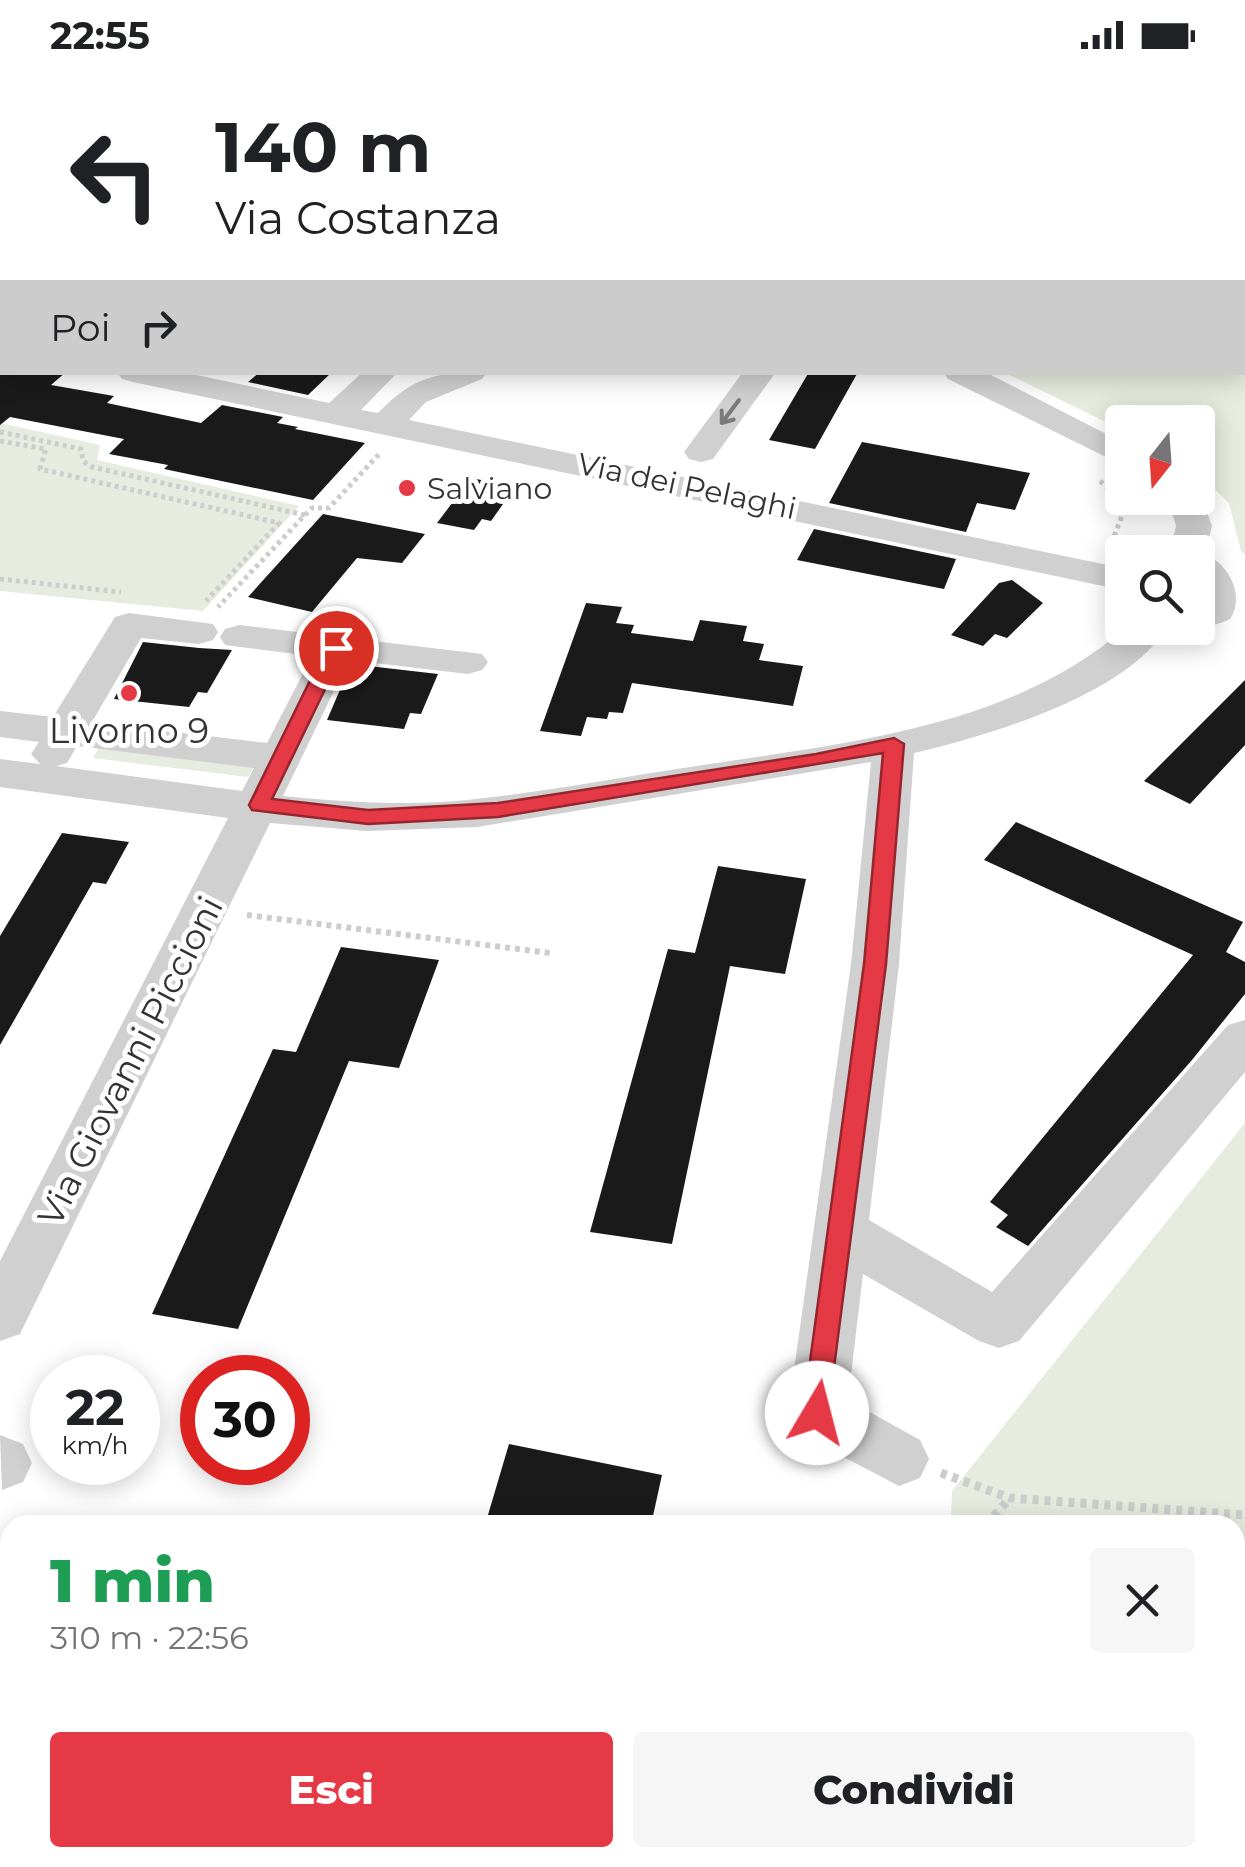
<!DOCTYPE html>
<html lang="it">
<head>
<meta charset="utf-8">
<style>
	body { margin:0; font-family:Montserrat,sans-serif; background:#f6f6f6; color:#202124; height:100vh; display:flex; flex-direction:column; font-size:38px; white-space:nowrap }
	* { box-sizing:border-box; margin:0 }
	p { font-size:32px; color:#757577 }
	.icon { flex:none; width:55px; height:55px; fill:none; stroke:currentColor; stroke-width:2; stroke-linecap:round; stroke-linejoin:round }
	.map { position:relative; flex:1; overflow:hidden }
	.details { position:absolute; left:0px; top:1445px; width:1245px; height:352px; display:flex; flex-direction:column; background:#fff; border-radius:30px 30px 0 0; box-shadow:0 5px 25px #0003 }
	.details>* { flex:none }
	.guide { position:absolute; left:0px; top:0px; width:1245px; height:305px; box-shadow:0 5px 25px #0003; background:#fff; color:#202124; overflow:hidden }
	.needle { width:65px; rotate:197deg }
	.fabs { position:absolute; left:1105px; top:335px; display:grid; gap:20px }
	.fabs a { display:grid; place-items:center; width:110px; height:110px; border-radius:10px; background:#fff; box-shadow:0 5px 25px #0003; font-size:50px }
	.speed { position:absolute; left:30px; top:1285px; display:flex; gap:20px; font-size:50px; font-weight:700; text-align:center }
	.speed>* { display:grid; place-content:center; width:130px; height:130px; border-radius:50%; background:#fff; box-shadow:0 5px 25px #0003; line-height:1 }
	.speed small { font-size:25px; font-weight:400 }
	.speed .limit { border:15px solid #d22; background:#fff; color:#111 }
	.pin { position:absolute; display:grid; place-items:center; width:85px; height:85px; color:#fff; margin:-42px; border:5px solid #fff; border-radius:50%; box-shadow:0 2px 10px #0007 }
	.me { position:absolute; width:110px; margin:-55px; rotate:8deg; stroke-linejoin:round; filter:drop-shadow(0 0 8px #0008) }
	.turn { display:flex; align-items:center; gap:35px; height:210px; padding:0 50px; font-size:45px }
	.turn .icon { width:130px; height:130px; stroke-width:2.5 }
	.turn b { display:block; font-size:70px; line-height:85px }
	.then { display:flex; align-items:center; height:95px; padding:0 50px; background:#0003; gap:20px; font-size:38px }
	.round { display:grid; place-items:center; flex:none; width:105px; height:105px; border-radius:10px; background:#f6f6f6 }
	.head { display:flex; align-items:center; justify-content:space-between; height:170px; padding:0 50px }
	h1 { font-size:60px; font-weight:800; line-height:75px; color:#1e9e55 }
	.cta { display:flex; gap:20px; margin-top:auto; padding:20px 50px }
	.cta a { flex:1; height:115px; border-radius:10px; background:#e63946; color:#fff; font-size:40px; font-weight:800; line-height:115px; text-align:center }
	.cta a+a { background:#f6f6f6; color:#202124 }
	.status { display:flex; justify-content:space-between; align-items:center; height:70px; padding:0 50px; background:#fff; direction:ltr }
	.status svg { height:28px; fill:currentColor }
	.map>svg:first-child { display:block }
	.green { fill:#e6ecdf }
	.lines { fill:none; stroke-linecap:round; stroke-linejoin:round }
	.stream { fill:#cfe2ee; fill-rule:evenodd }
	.building { fill:#1a1a1a }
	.path-far2 { stroke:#cdcdcd; stroke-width:5; stroke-dasharray:4 4; stroke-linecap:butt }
	.path-far1 { stroke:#cdcdcd; stroke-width:6; stroke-dasharray:5 5; stroke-linecap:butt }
	.path { stroke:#cdcdcd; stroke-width:9; stroke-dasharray:6 6; stroke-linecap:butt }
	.minor { fill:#d0d0d0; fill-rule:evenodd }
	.oneway { stroke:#7a7a7a }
	.route { fill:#e63946; stroke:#96252e; stroke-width:2.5 }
	.poi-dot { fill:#e63946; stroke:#fff; stroke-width:4 }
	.labels { text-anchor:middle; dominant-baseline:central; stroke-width:10; stroke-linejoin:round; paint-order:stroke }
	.far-street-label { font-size:30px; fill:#333; stroke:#fff }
	.far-poi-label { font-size:30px; fill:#333; stroke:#fff; text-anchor:start }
	.poi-label { font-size:35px; fill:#333; stroke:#fff }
	.street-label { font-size:35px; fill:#333; stroke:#fff }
</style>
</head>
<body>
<div class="status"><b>22:55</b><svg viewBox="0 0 49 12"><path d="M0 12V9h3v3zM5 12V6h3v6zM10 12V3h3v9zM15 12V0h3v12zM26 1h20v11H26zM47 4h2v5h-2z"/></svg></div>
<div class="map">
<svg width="1245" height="1797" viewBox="0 0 1245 1797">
	<rect width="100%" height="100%" fill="#fff"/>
	<path class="green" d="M1243,227L1245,228V485L1241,481L1229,433L1198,403V352H1122V360L1006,303L1242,302Z
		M0,353L100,375L97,390L299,436L203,541L0,521Z
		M100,676L255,695L248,707L93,688Z
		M1245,1053V1609L1235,1622V1455H944L951,1446L952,1421Z
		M652,1788H1110L1103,1797H644Z"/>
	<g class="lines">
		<path class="stream" d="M1242,38H1245V42H1242Z
			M0,43L2,44V48H0Z
			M1245,1690C1245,1703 1245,1718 1235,1724C1235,1711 1231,1696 1245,1690Z
			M1178,1788H1198L1194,1797H1174Z"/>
	</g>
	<path class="building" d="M0,302H66L51,315L114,326L107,333L201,353L222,335L283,347L277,353L298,357L295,359L365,373L313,430L164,399L168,395L109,384L124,369L10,347L0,355Z
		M260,302H332L308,325L248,312Z
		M809,302H858L815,379L769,370Z
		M862,372L1030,403L1015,440L977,433L966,462L829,433Z
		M471,408L507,415L505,419L513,420L491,451L482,449L474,460L437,453Z
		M323,444L425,464L402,493L357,488L312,542L248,527Z
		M814,459L956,489L944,519L797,490Z
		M1012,510L1043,533L1007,568L995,564L983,576L951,565L999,513Z
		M586,533L622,537L616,553L634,555L631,563L693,571L700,550L747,556L743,571L764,574L759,590L803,596L793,636L632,613L623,643L609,642L607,649L587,647L581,666L540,661Z
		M143,572L199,578L232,580L207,623L198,622L189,637L114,629Z
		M351,594L438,604L421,644L410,643L404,659L327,650Z
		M1245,610V675L1190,734L1144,711Z
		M1016,752L1243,852L1226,882L1245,892V924L1192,990L1028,1176L996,1157L1008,1145L990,1132L1193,885L984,790Z
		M62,763L129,772L106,814L93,812L0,975V866Z
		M718,796L806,809L785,904L730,896L672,1174L590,1162L668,879L695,883Z
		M341,877L439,890L399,998L349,991L238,1259L152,1244L273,979L296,982Z
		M509,1374L662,1405L651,1455H485Z"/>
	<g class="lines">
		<path class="path-far2" d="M0,362L81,379L83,391L92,397L305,445L218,537
			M0,371L46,379L40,399L279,453L206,531
			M1100,411L1126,436L1109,479
			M305,445L312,438H329L381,382
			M0,509L121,522"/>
		<path class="path-far1" d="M247,845L550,883"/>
		<path class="path" d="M941,1403L1010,1428L1245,1445
			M986,1455L1010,1428
			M680,1797L689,1788"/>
		<path class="minor" d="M399,0H423V2H399Z
			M0,266H2V285H0Z
			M117,302H182L329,333L363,302H398L361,340L378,343C414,306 436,302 487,302L482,309L426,332L409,350L1122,498V520L133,312L122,309Z
			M743,302H776L713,389L701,392L689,389L684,382Z
			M943,302H985L1122,372V395L948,309Z
			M1199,420L1212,456L1205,485C1230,493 1245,528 1230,549C1221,554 1208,556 1198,559L1194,558H1198V535L1211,525L1208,516L1198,510V482H1170L1176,456L1168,428H1198Z
			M129,543L213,554L218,562L213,570L199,574L141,568L92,652L267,673L312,586L225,575L220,567L225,559L239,555L482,584L488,592L482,600L468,604L349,590L283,726C336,731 389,735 442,732C525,726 608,709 690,697C837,674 1009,660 1125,558H1166C1127,625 987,666 914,683L899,894L869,1150L992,1222L1228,955L1245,950V1002L1019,1271L999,1278L979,1271L863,1204L848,1330L920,1370L929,1389L920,1408L899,1416L796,1362L788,1343L851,894L871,692L477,757L367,761L270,753L20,1264L0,1271V1191L228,748L0,717V689L40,694L31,684L39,672L0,667V641L53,647L115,547ZM77,676L254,698L242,721L56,696L67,693Z
			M0,1365L23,1374L32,1393L23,1412L2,1420Z"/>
	</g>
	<defs><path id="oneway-shaft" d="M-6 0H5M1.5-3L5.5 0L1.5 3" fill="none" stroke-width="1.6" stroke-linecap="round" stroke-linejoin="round" transform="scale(2.5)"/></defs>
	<use class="oneway" href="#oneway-shaft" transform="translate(730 342) rotate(127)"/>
	<path class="route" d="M336,572L345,578L272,729L368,740L498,733L816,684L894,668L904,674L886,894L827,1352L817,1356L807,1352L803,1343L864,894L883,683L498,747L368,754L252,740L249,735L326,578Z"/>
	<g class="poi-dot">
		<circle cx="407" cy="418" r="10"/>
		<circle cx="129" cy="623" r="10"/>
	</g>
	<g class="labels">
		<g class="far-street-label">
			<text transform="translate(687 416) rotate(12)">Via dei Pelaghi</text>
		</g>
		<g class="far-poi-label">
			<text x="427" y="418">Salviano</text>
		</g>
		<g class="poi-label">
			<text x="129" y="660">Livorno 9</text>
		</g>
		<g class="street-label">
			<text transform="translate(130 991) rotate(-63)">Via Giovanni Piccioni</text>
		</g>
	</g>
</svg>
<div class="fabs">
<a><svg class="needle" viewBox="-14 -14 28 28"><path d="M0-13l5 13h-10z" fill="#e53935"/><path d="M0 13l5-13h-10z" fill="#757577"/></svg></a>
<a><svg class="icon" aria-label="search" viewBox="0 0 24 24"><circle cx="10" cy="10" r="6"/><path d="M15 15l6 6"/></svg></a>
</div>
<div class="speed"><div>22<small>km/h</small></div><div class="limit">30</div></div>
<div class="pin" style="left:336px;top:578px;background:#d93025"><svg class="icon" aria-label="arrive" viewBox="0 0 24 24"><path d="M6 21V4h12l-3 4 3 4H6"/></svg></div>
<svg class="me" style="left:817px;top:1343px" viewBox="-20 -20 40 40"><circle r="19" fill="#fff"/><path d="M0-13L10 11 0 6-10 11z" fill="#e63946"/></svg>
<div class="guide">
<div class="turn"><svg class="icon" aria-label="left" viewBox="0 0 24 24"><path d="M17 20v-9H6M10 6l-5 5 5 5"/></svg><div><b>140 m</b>Via Costanza</div></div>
<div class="then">Poi<svg class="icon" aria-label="right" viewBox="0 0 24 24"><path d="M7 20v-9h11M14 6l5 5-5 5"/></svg></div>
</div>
<section class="details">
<div class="head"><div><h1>1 min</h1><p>310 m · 22:56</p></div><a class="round"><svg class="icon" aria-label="close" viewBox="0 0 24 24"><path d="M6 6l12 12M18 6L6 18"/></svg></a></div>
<div class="cta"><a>Esci</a><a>Condividi</a></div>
</section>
</div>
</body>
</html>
